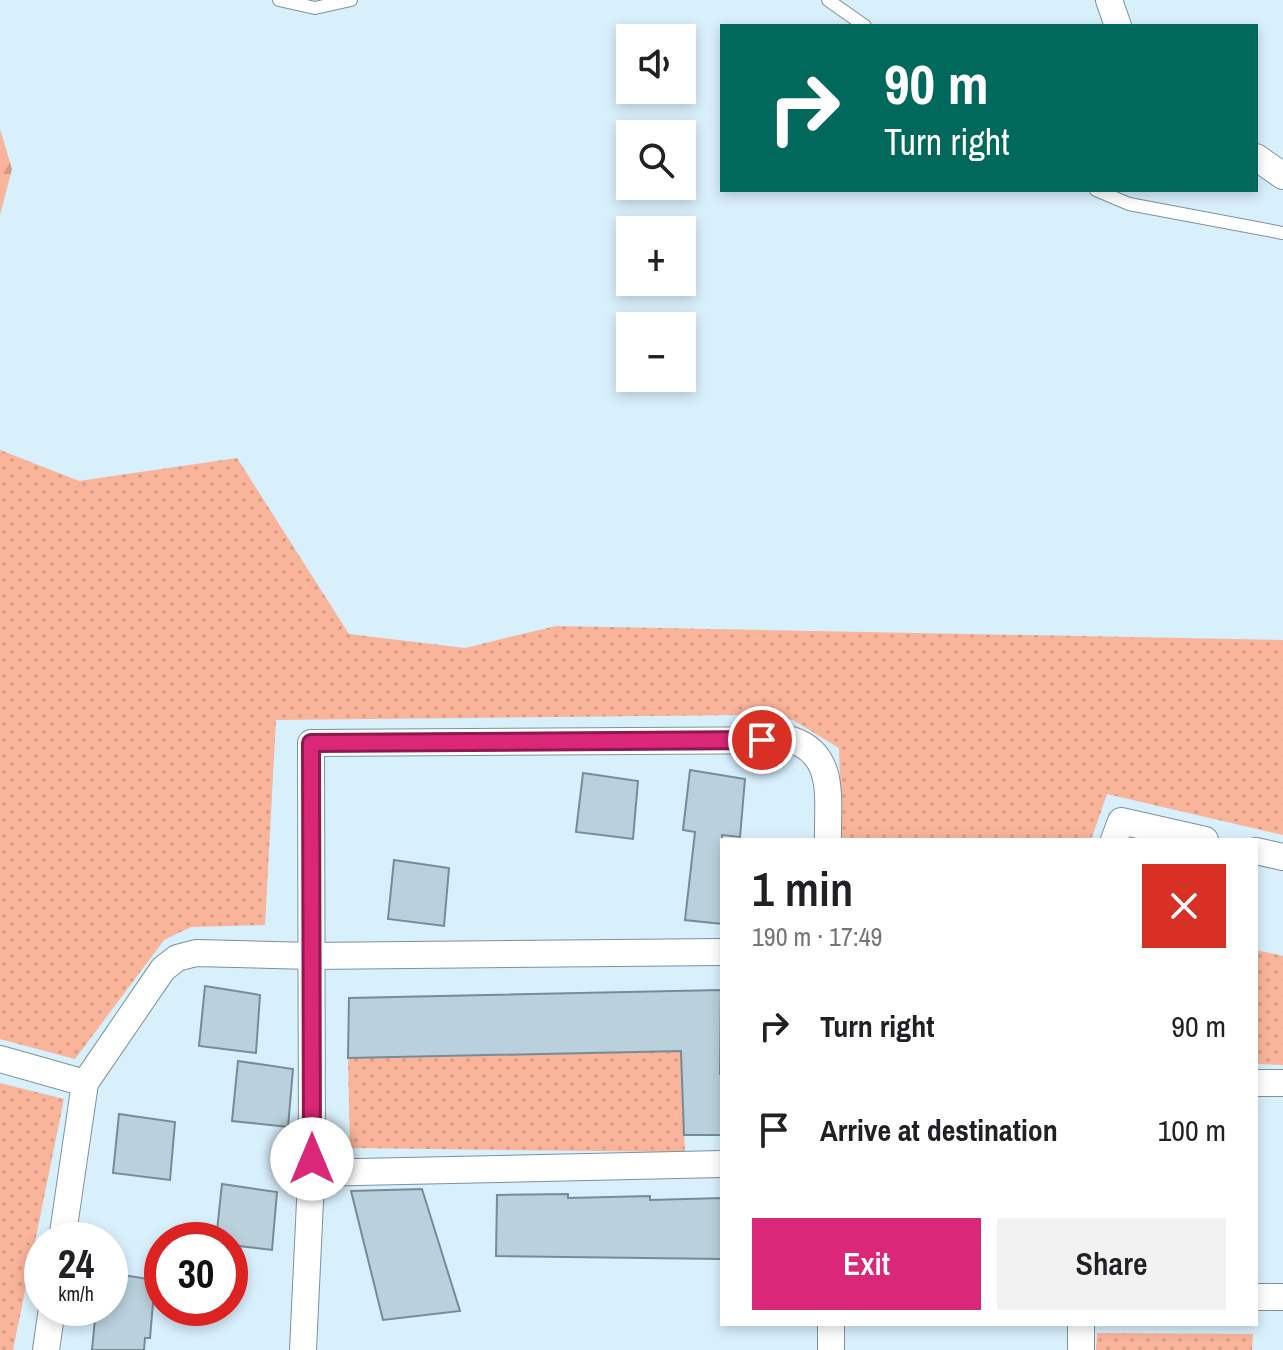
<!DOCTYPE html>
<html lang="en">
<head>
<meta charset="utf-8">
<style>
	body { margin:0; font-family:"Archivo Narrow",sans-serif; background:#f2f2f2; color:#202124; height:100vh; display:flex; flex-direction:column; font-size:30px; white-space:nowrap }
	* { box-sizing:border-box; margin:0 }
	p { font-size:26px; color:#757577 }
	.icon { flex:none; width:44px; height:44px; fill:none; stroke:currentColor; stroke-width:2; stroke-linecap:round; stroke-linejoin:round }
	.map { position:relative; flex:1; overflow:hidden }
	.side { position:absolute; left:720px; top:838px; width:538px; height:488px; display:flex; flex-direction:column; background:#fff; border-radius:0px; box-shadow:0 4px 12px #0003 }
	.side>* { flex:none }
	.banner { position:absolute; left:720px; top:24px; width:538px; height:168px; border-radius:0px; box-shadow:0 4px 12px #0003; background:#00695c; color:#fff; overflow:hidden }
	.buttons { position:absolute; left:616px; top:24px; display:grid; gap:16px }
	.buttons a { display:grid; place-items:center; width:80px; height:80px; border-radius:0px; background:#fff; box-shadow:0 4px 12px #0003; font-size:40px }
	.speed { position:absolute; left:24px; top:1222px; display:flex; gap:16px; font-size:40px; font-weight:700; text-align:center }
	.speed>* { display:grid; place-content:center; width:104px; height:104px; border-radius:50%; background:#fff; box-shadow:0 4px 12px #0003; line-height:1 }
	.speed small { font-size:20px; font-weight:400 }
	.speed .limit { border:12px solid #d22; background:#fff; color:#111 }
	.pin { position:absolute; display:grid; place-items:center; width:68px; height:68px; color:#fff; margin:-34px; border:4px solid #fff; border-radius:50%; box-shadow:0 2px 8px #0007 }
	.me { position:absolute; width:88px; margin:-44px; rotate:0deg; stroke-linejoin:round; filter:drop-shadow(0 0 6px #0008) }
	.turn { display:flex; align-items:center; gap:28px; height:168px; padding:0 32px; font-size:36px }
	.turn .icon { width:104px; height:104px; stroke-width:2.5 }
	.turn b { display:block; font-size:56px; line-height:68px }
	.round { display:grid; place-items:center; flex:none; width:84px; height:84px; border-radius:0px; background:#f2f2f2 }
	.head { display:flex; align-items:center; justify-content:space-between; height:136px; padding:0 32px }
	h1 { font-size:48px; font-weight:600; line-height:60px }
	.cta { display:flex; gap:16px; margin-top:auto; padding:16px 32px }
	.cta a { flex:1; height:92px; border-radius:0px; background:#db2777; color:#fff; font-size:32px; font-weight:600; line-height:92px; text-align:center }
	.cta a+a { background:#f2f2f2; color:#202124 }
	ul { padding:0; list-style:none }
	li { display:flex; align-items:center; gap:24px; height:104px; padding:0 32px }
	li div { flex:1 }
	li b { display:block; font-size:30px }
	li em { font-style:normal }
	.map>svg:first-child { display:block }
	.grass { fill:url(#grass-dots) }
	.forest { fill:url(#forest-firs) }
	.building { fill:#bad0dc; stroke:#778b97; stroke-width:2 }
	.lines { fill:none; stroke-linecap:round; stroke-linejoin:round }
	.lane-casing { stroke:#7d919d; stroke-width:14 }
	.street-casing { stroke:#7d919d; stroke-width:28 }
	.lane { stroke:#fff; stroke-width:12 }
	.street { stroke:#fff; stroke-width:26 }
	.route-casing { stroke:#8e194d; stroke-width:20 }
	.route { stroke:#db2777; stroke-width:14 }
</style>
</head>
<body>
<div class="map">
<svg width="1283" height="1350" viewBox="0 0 1283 1350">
	<defs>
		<pattern id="grass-dots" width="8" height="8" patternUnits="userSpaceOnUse" patternTransform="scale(2)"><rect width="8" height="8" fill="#f9b49a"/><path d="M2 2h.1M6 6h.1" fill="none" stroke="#d49a84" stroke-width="1.8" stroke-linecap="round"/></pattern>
		<pattern id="forest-firs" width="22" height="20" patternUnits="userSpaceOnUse" patternTransform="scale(2)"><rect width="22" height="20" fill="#f9b49a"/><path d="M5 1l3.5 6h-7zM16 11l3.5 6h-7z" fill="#d49a84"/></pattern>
	</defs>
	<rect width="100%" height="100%" fill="#d8effc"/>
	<path class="grass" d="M0,450L79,481L237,458L349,634L465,648L556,626L1283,640V835L1107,794L1091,840H842L839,748L793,720L745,715L276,720L265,925L191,927L164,940L75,1059L0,1039Z
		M1256,950L1283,956V1065L1256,1064Z
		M681,1051L685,1152L350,1148L348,1058Z
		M0,1083L64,1099L13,1350H0Z
		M1097,1333L1253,1334L1252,1350H1096Z"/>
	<path class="forest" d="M0,129L12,169L0,215Z"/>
	<path class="building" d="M690,770L745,779L740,837L722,835V924L685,920L695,832L683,830Z
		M583,773L638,781L633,839L576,832Z
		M394,860L449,868L444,926L388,919Z
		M205,986L260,995L256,1053L199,1046Z
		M721,990L720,1074H722V1135H684L681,1051L348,1058L349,998Z
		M238,1061L293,1069L288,1127L232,1121Z
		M119,1114L175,1122L170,1180L113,1173Z
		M222,1184L277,1192L272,1250L230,1245V1240H216Z
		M422,1189L460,1311L383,1320L351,1191Z
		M568,1194V1198L650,1196V1200L722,1198V1259L496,1256L497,1195Z
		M110,1273L155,1280L150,1338H145L144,1350H92L96,1308H110Z"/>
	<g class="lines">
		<defs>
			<path id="lane" d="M279,0L315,8L351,0
				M828,0L865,26
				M1096,190L1129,204L1283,233"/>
			<path id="street" d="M1109,0L1118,26
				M1256,157L1283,176
				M1114,840L1121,821L1205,840
				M1256,851L1283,857
				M0,1059L85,1083
				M1256,1083H1283
				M311,1173L722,1164
				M62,1240L85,1083L163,969L177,958L196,953L310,956L722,952
				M1256,1297H1283
				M831,1324V1350
				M46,1350L52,1308
				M303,1350L312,1159L311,743L792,740C837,755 827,801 828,840
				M1081,1350V1324"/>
		</defs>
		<use href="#lane" class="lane-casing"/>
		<use href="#street" class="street-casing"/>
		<use href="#lane" class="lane"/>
		<use href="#street" class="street"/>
	</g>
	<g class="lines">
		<defs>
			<path id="route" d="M312,1159L311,743L762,740"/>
		</defs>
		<use href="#route" class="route-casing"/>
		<use href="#route" class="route"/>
	</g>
</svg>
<div class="buttons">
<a><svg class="icon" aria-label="sound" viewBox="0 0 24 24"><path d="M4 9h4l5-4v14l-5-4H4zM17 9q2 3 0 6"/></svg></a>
<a><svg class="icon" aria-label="search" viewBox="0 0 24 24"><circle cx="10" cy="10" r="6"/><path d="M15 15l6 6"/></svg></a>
<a>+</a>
<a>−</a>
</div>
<div class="speed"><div>24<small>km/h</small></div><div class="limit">30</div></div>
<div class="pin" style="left:762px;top:740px;background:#d93025"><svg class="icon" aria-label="arrive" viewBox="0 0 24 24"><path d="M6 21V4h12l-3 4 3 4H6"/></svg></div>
<svg class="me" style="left:312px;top:1159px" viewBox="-20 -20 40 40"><circle r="19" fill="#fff"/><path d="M0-13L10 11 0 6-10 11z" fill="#db2777"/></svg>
<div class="banner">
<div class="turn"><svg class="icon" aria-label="right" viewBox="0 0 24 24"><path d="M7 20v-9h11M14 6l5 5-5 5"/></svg><div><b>90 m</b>Turn right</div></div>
</div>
<section class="side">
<div class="head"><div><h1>1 min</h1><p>190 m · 17:49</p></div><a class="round" style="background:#d93025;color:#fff"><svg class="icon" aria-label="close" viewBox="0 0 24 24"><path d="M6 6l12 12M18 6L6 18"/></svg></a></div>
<ul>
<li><svg class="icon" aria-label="right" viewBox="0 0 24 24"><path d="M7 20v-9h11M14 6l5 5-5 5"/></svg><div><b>Turn right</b></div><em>90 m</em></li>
<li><svg class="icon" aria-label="arrive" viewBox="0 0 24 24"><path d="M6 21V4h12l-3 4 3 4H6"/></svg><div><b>Arrive at destination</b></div><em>100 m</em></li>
</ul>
<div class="cta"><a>Exit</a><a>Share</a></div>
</section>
</div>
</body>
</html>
